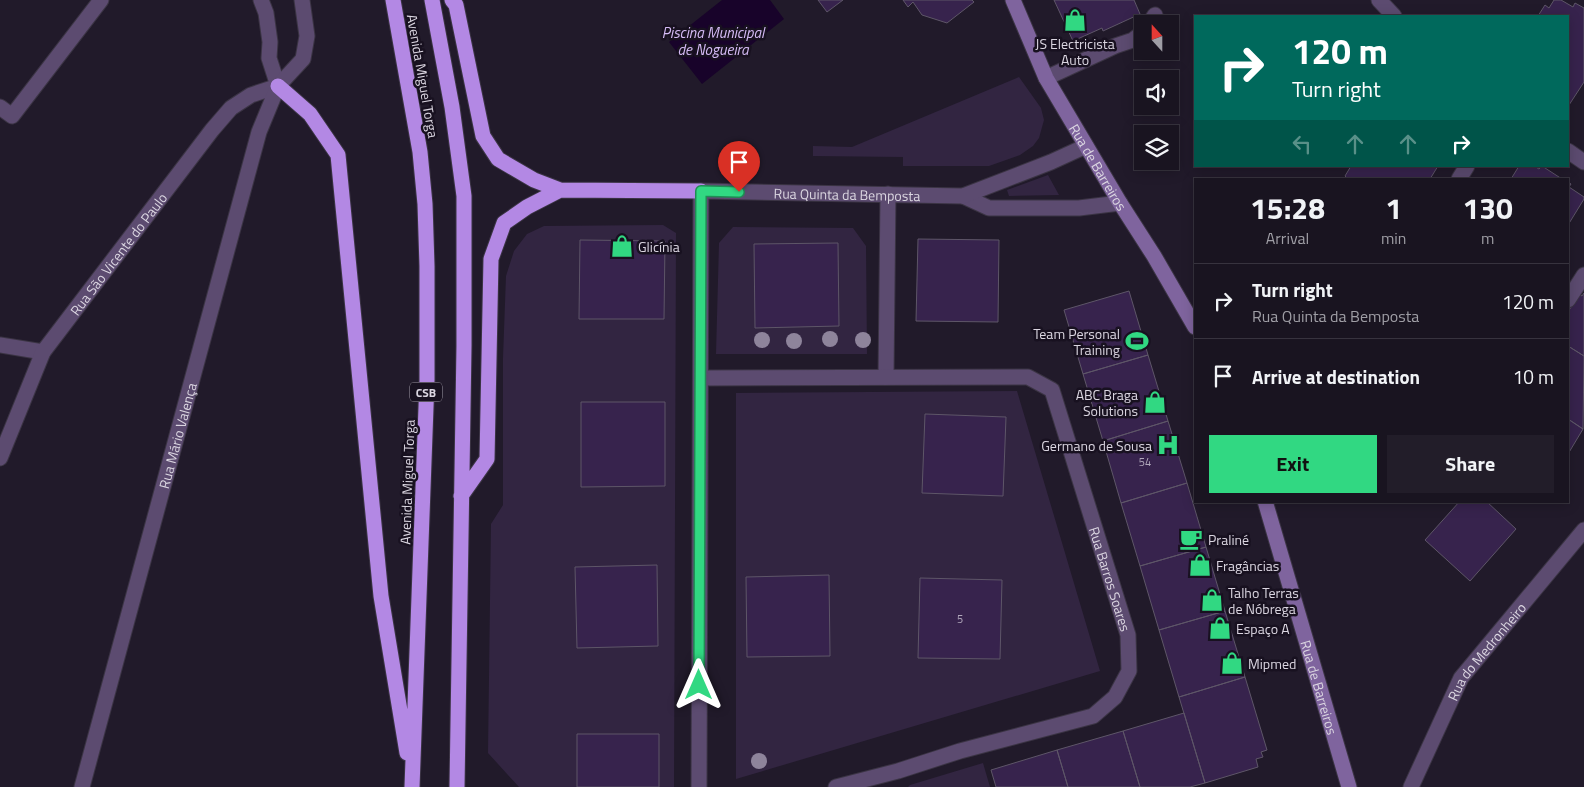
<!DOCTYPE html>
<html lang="en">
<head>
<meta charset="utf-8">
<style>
	body { margin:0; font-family:"Titillium Web",sans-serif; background:#221d29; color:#f1f3f6; height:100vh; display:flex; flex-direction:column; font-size:19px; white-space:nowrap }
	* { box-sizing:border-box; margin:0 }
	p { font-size:16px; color:#9f9ea5 }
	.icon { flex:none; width:28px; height:28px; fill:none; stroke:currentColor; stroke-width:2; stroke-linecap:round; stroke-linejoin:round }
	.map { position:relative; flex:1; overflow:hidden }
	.drawer { position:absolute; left:1194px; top:178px; width:375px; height:325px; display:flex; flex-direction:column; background:#191420; border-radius:0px; box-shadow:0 2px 12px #0003,0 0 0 1px #37333e }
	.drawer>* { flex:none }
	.banner { position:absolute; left:1194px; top:15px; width:375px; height:152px; border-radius:0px; box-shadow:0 2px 12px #0003,0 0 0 1px #37333e; background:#00695c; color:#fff; overflow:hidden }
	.needle { width:32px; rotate:339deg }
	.fabs { position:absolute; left:1134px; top:15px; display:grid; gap:10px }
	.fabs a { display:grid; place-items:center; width:45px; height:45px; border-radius:0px; background:#191420; box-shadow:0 2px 12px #0003,0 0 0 1px #37333e; font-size:25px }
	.pin { position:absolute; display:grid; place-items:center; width:42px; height:42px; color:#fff; margin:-51px -21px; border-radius:50% 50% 50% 0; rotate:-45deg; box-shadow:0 0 5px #0007 }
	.pin .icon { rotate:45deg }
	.me { position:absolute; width:55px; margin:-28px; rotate:0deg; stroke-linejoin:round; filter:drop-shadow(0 0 4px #0008) }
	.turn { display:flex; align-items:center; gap:18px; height:105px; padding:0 15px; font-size:22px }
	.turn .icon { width:65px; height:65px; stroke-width:2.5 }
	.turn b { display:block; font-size:35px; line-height:42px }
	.lanes { display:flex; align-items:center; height:48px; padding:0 15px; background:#0003; justify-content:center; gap:25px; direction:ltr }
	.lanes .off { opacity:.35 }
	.eta { display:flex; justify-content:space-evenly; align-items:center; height:85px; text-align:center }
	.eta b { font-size:30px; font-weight:700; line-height:35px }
	.cta { display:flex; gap:10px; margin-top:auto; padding:10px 15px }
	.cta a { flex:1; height:58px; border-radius:0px; background:#31d882; color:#111; font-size:20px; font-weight:700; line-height:58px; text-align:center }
	.cta a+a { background:#221d29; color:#f1f3f6 }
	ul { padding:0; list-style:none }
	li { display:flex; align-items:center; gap:15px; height:75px; padding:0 15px; border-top:1px solid #37333e }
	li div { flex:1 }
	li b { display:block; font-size:19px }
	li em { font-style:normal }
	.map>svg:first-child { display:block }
	.green { fill:#322541 }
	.water { fill:#18032a }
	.building { fill:#37234d; stroke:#5e5668 }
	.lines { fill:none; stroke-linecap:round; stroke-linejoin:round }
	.street-casing { stroke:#3b3444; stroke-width:17 }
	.secondary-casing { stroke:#3b3444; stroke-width:17 }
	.highway-casing { stroke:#3b3444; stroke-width:17 }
	.street { stroke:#5c4b70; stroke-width:15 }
	.secondary { stroke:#7f649e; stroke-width:15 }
	.highway { stroke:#b388e4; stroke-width:15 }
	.tree { fill:#8e849b }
	.route-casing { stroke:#208c54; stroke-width:12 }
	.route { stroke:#31d882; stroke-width:9 }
	.labels { text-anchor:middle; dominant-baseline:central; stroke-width:5; stroke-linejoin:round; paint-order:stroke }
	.number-label { font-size:11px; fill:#b2a9bc }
	.shield { fill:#181120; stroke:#a09ba7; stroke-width:1 }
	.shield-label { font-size:12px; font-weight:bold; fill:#dbd6e1 }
	.poi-label { font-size:14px; fill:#dbd6e1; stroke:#181120; text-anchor:start }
	.street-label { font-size:14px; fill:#dbd6e1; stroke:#181120 }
	.water-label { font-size:15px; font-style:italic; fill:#d5bbf5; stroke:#181120 }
</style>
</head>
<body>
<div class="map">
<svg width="1584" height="787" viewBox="0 0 1584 787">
	<rect width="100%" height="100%" fill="#211a2a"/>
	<path class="green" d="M1019,77L1041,108L1044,120L1039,138L1033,146L1020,155L989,166H903V157L813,156V146L852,147Z
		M1048,175L1059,195L1009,196L1007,190Z
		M663,225L676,233L674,787H519L488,753L491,524L503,505V358L506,276L514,251L527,234L544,226Z
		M733,227L853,228L866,246L867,354H716L719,243Z
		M1017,391L1100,671L736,779V393Z
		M983,763L990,787H908L910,785Z"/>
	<path class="water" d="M722,0H770L784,19L702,84L669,42Z"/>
	<path class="building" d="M818,0H843L827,12Z
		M903,0H972L974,2L947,23L922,15L913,2L908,7Z
		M1054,0H1134L1140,14L1103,31L1102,28L1073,41Z
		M1554,0H1561L1573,7L1575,3L1584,8V82L1569,105L1568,104V16H1538L1545,5L1549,8Z
		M1351,166H1438L1430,179H1348L1345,176Z
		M1519,166H1534L1539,169L1542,166L1562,179H1511Z
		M1568,182L1571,184L1569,187L1584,197V199L1568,225Z
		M918,239L999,240L998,322L916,321Z
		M580,240L665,241L664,319H579Z
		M838,243L839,326L755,328L754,244Z
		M1129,291L1148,355L1083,374L1064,310Z
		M1584,293V356L1568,346V312L1579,294L1582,296Z
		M1568,346L1584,356L1583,429L1568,419Z
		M1148,355L1168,421L1103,441L1083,374Z
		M581,402H665V486L581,487Z
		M925,414L1006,417L1003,496L922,493Z
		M1568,419L1583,429L1568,454Z
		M1168,421L1187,483L1121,503L1103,441Z
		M1187,483L1206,547L1140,566L1121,503Z
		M1460,501H1486L1516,529L1470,581L1425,540Z
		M1206,547L1225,611L1159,630L1140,566Z
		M657,565L658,646L577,648L575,567Z
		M829,575L830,656L747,657L746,577Z
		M920,578L1002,580L1000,659L918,658Z
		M1225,611L1245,677L1179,697L1159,630Z
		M1245,677L1267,750L1261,752L1263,757L1256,759L1258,767L1205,783L1179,697Z
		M1184,713L1205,783L1190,787H1140L1123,731Z
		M1123,731L1140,787H1068L1057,750Z
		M577,734H659V787H577Z
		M1057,750L1068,787H996L991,770Z"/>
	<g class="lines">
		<defs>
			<g id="street">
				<path d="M261,0L266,13L270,42L269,58L278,86"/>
				<path d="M1379,0L1394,16"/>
				<path d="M1149,24L1155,15"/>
				<path d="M1046,78L1115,46L1133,40L1142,33"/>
				<path d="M0,107L12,116L101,0"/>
				<path d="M1568,151L1584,162"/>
				<path d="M1459,179L1467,166"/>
				<path d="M963,196L989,208H1079L1120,203"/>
				<path d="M1568,300L1584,275"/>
				<path d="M0,345L43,352"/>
				<path d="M886,377L888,194"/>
				<path id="s1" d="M701,378L1028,377L1052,390L1128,635L1129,671L1115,697L1093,716L960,751L898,771L836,787"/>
				<path id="s2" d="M0,458L43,352L212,130L231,108L251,95L278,86"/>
				<path id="s3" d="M82,787L259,132L278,86L303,59L307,36L302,0"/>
				<path id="s4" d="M699,787L701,191L963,196L1051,162L1086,146"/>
				<path id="s5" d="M1411,787L1461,678L1584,530"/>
			</g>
			<g id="secondary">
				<path id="s6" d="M1013,0L1046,78L1120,203L1154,256L1195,327"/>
				<path id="s7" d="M1265,501L1349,787"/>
			</g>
			<path id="highway" d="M393,0L420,152L425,204L427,266V380L412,787
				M432,0L452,107L464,196V346L457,787
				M452,0L456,5L483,136L498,159L534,180L560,190L701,191
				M278,86L310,114L338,155L381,596L407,753
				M461,496L487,459L491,259L504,223L527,207L560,190"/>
		</defs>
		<use href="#street" class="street-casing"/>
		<use href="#secondary" class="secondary-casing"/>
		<use href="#highway" class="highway-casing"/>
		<use href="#street" class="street"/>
		<use href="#secondary" class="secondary"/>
		<use href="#highway" class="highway"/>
	</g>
	<g class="tree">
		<circle cx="830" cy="339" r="8"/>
		<circle cx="762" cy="340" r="8"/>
		<circle cx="863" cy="340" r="8"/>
		<circle cx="794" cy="341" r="8"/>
		<circle cx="759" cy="761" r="8"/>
	</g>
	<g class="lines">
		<defs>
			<path id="route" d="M699,685L701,191L739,192"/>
		</defs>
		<use href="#route" class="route-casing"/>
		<use href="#route" class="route"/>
	</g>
	<defs>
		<symbol id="shop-bare" viewBox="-9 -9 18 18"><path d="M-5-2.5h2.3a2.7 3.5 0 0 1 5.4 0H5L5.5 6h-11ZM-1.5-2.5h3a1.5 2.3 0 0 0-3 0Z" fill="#31d882" stroke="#181120" stroke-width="2.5" paint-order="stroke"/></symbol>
		<symbol id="stadium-bare" viewBox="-9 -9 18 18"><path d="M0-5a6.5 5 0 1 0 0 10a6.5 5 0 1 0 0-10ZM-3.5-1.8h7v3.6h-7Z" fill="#31d882" stroke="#181120" stroke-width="2.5" paint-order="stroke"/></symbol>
		<symbol id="hospital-bare" viewBox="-9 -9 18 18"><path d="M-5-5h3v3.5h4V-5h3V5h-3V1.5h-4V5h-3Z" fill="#31d882" stroke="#181120" stroke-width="2.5" paint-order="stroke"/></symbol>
		<symbol id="cafe-bare" viewBox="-9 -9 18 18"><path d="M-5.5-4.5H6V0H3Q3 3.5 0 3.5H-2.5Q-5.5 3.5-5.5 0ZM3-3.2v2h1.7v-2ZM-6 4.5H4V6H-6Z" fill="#31d882" stroke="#181120" stroke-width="2.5" paint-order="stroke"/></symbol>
	</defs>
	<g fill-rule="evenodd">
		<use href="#shop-bare" x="1059" y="4" width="32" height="32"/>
		<use href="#shop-bare" x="606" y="230" width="32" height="32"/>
		<use href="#stadium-bare" x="1121" y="325" width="32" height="32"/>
		<use href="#shop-bare" x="1139" y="386" width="32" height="32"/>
		<use href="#hospital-bare" x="1152" y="429" width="32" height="32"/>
		<use href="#cafe-bare" x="1175" y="523" width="32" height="32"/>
		<use href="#shop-bare" x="1184" y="549" width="32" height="32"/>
		<use href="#shop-bare" x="1196" y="584" width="32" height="32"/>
		<use href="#shop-bare" x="1204" y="612" width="32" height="32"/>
		<use href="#shop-bare" x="1216" y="647" width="32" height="32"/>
	</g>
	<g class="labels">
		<g class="number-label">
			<text x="1145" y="462">54</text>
			<text x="960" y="619">5</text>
		</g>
		<rect class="shield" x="410" y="382.5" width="32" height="19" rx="4"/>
		<g class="shield-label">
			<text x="426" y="392">CSB</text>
		</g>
		<g class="poi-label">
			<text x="1075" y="43" text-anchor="middle">JS Electricista<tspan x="1075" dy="16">Auto</tspan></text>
			<text x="638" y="246">Glicínia</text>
			<text x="1120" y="333" text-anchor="end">Team Personal<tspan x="1120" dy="16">Training</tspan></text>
			<text x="1138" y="394" text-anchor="end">ABC Braga<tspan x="1138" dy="16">Solutions</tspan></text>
			<text x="1152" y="445" text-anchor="end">Germano de Sousa</text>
			<text x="1208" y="539">Praliné</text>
			<text x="1216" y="565">Fragâncias</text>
			<text x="1228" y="592">Talho Terras<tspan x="1228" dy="16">de Nóbrega</tspan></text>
			<text x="1236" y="628">Espaço A</text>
			<text x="1248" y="663">Mipmed</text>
		</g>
		<g class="street-label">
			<text transform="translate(423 76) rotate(80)">Avenida Miguel Torga</text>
			<text stroke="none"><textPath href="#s6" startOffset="188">Rua de Barreiros</textPath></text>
			<text stroke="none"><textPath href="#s4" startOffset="742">Rua Quinta da Bemposta</textPath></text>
			<text stroke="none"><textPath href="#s2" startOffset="238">Rua São Vicente do Paulo</textPath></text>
			<text stroke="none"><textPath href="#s3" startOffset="364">Rua Mário Valença</textPath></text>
			<text transform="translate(407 482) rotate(-88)">Avenida Miguel Torga</text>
			<text stroke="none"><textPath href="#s1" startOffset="552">Rua Barros Soares</textPath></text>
			<text stroke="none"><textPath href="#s5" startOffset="156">Rua do Medronheiro</textPath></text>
			<text stroke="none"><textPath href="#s7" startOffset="194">Rua de Barreiros</textPath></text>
		</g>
		<g class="water-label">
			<text x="713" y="32">Piscina Municipal<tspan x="713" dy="17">de Nogueira</tspan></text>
		</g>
	</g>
</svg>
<div class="fabs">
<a><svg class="needle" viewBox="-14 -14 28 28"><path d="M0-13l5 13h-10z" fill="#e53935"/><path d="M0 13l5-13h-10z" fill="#9f9ea5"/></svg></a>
<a><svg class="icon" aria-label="sound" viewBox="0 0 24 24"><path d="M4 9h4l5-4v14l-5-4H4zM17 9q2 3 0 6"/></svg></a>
<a><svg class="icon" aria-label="layers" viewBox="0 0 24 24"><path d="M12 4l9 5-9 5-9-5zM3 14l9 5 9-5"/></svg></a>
</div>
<div class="pin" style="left:739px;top:192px;background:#d93025"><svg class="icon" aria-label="arrive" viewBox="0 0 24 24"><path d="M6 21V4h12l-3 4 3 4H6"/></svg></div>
<svg class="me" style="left:699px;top:685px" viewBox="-20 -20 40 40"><path d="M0-17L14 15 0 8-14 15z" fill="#31d882" stroke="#fff" stroke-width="4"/></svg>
<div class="banner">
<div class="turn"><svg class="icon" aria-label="right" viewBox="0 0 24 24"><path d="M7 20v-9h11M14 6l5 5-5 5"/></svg><div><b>120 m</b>Turn right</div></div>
<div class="lanes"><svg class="icon off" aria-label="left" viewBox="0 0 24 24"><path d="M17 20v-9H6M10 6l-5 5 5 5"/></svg><svg class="icon off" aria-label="ahead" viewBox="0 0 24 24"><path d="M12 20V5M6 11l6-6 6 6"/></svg><svg class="icon off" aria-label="ahead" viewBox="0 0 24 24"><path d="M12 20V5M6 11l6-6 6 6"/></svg><svg class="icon" aria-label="right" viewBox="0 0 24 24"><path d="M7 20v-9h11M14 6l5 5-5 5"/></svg></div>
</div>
<section class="drawer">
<div class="eta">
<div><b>15:28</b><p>Arrival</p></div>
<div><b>1</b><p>min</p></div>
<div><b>130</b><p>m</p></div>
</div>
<ul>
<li><svg class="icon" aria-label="right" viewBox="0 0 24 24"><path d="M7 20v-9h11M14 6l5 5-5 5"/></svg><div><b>Turn right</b><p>Rua Quinta da Bemposta</p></div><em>120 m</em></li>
<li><svg class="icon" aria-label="arrive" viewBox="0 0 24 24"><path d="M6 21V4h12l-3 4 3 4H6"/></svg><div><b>Arrive at destination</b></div><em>10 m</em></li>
</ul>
<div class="cta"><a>Exit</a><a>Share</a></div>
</section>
</div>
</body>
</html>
